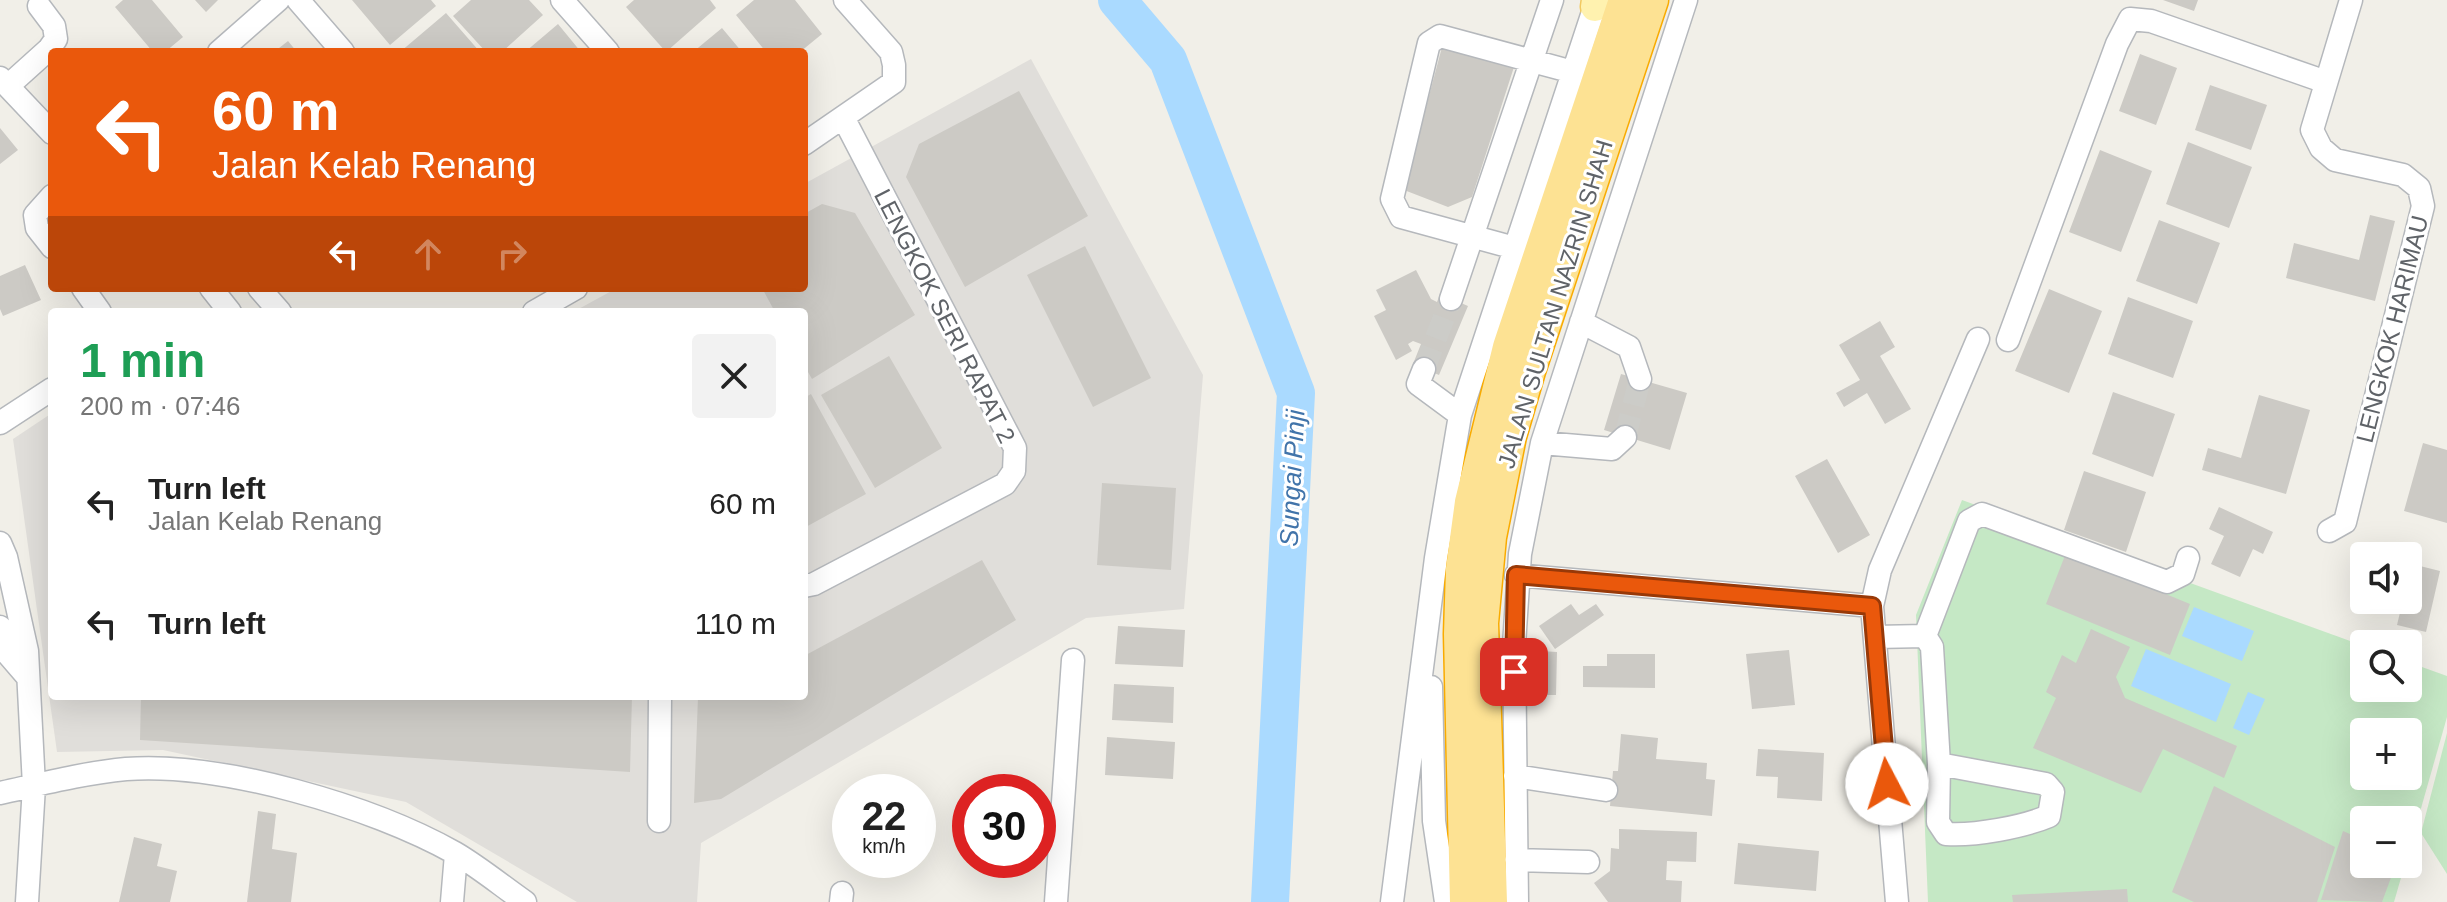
<!DOCTYPE html>
<html lang="en">
<head>
<meta charset="utf-8">
<style>
	body { margin:0; font-family:Helvetica,sans-serif; background:#f2f2f2; color:#222; height:100vh; display:flex; flex-direction:column; font-size:30px; white-space:nowrap }
	* { box-sizing:border-box; margin:0 }
	p { font-size:26px; color:#767676 }
	.icon { flex:none; width:44px; height:44px; fill:none; stroke:currentColor; stroke-width:2; stroke-linecap:round; stroke-linejoin:round }
	.map { position:relative; flex:1; overflow:hidden }
	.side { position:absolute; left:48px; top:308px; width:760px; height:392px; display:flex; flex-direction:column; background:#fff; border-radius:8px; box-shadow:0 8px 32px #0002 }
	.side>* { flex:none }
	.top-card { position:absolute; left:48px; top:48px; width:760px; height:244px; border-radius:8px; box-shadow:0 8px 32px #0002; background:#ea580c; color:#fff; overflow:hidden }
	.controls { position:absolute; left:2350px; top:542px; display:grid; gap:16px }
	.controls a { display:grid; place-items:center; width:72px; height:72px; border-radius:8px; background:#fff; box-shadow:0 8px 32px #0002; font-size:40px }
	.speed { position:absolute; left:832px; top:774px; display:flex; gap:16px; font-size:40px; font-weight:700; text-align:center }
	.speed>* { display:grid; place-content:center; width:104px; height:104px; border-radius:50%; background:#fff; box-shadow:0 8px 32px #0002; line-height:1 }
	.speed small { font-size:20px; font-weight:400 }
	.speed .limit { border:12px solid #d22; background:#fff; color:#111 }
	.pin { position:absolute; display:grid; place-items:center; width:68px; height:68px; color:#fff; margin:-34px; border-radius:16px; box-shadow:0 4px 12px #0006 }
	.me { position:absolute; width:88px; margin:-44px; rotate:355deg; stroke-linejoin:round; filter:drop-shadow(0 0 6px #0008) }
	.turn { display:flex; align-items:center; gap:28px; height:168px; padding:0 32px; font-size:36px }
	.turn .icon { width:104px; height:104px; stroke-width:2.5 }
	.turn b { display:block; font-size:56px; line-height:68px }
	.lanes { display:flex; align-items:center; height:76px; padding:0 32px; background:#0003; justify-content:center; gap:40px; direction:ltr }
	.lanes .off { opacity:.35 }
	.round { display:grid; place-items:center; flex:none; width:84px; height:84px; border-radius:8px; background:#f2f2f2 }
	.head { display:flex; align-items:center; justify-content:space-between; height:136px; padding:0 32px }
	h1 { font-size:48px; font-weight:600; line-height:60px; color:#1e9e55 }
	ul { padding:0; list-style:none }
	li { display:flex; align-items:center; gap:24px; height:120px; padding:0 32px }
	li div { flex:1 }
	li b { display:block; font-size:30px }
	li em { font-style:normal }
	.map>svg:first-child { display:block }
	.industrial { fill:#e0deda }
	.green { fill:#c5e8c5; fill-rule:evenodd }
	.water { fill:#aadaff }
	.lines { fill:none; stroke-linecap:round; stroke-linejoin:round }
	.river { stroke:#aadaff; stroke-width:38 }
	.building { fill:#cccac5 }
	.minor-tunnel { stroke:#ccccc8; stroke-width:22; stroke-dasharray:22 11; stroke-linecap:butt }
	.minor-casing { stroke:#b5b8bc; stroke-width:25 }
	.major-casing { stroke:#f2c960; stroke-width:31 }
	.highway-casing { stroke:#f9ab00; stroke-width:35 }
	.minor { stroke:#fff; stroke-width:22 }
	.major { stroke:#fff2af; stroke-width:28 }
	.highway { stroke:#fde293; stroke-width:32 }
	.route-casing { stroke:#983908; stroke-width:20 }
	.route { stroke:#ea580c; stroke-width:14 }
	.labels { text-anchor:middle; dominant-baseline:central; stroke-width:6; stroke-linejoin:round; paint-order:stroke }
	.street-label { font-size:24px; fill:#5f6368; stroke:#fff }
	.water-label { font-size:26px; font-style:italic; fill:#4174aa; stroke:#fff }
</style>
</head>
<body>
<div class="map">
<svg width="2447" height="902" viewBox="0 0 2447 902">
	<rect width="100%" height="100%" fill="#f1efe8"/>
	<path class="industrial" d="M1031,59L1203,375L1184,609L1086,618L701,843L697,902H577L406,802L163,750L57,752L13,439L52,413V696H804V312H573L617,288H804V184Z"/>
	<path class="green" d="M1962,500L2364,646V688H2408V662L2447,676V717L2408,854V820H2364V864H2405L2394,902H1928L1916,615ZM2364,732H2408V776H2364Z
		M2447,733V874L2421,833Z"/>
	<path class="water" d="M2194,607L2254,631L2242,661L2182,636Z
		M2146,649L2231,684L2216,722L2131,686Z
		M2248,692L2265,699L2249,735L2233,728Z"/>
	<g class="lines">
		<path class="river" d="M1117,0L1168,60L1296,393L1270,902"/>
	</g>
	<path class="building" d="M123,0H152L183,37L165,52H153L115,7Z
		M195,0H218L206,12Z
		M352,0H431L436,6L390,45Z
		M471,0H529L543,15L502,52H486L453,16Z
		M634,0H710L716,8L666,52L626,7Z
		M754,0H795L822,34L800,52H766L736,15Z
		M2163,0H2198L2194,11Z
		M446,13L480,52H400Z
		M558,24L581,52H525Z
		M722,28L742,52H693Z
		M288,41L297,52H274Z
		M1442,47L1514,67L1472,197L1448,207L1404,190Z
		M2140,54L2177,68L2156,125L2119,111Z
		M2210,85L2267,105L2251,150L2195,130Z
		M1019,91L1088,216L965,287L906,177L919,144Z
		M0,128L18,150L0,164Z
		M2188,142L2252,167L2229,228L2166,204Z
		M2100,150L2152,171L2121,252L2069,232Z
		M822,204L855,213L915,315L812,379L804,365V312H775L762,288H804V214Z
		M2370,215L2395,221L2375,301L2286,278L2294,243L2359,260Z
		M2159,220L2220,243L2197,304L2136,281Z
		M1085,246L1151,378L1093,407L1027,275Z
		M25,265L41,300L3,316L0,309V276Z
		M1416,270L1431,299L1437,302L1440,294L1468,306L1439,375L1413,364L1421,344L1413,341L1408,344L1412,351L1396,360L1374,316L1386,310L1376,290Z
		M2049,289L2102,311L2069,393L2015,371Z
		M2128,297L2193,321L2173,378L2108,354Z
		M1880,321L1895,347L1880,356L1911,409L1885,424L1867,393L1844,407L1836,393L1860,380L1839,345Z
		M889,356L942,448L875,488L821,395Z
		M1621,374L1687,393L1670,450L1604,430Z
		M2113,392L2175,414L2153,477L2092,454Z
		M811,394L866,494L804,528V398Z
		M2259,395L2310,410L2286,494L2202,470L2208,448L2241,458Z
		M2423,443L2447,450V523L2404,511Z
		M1827,459L1870,535L1838,553L1795,476Z
		M2084,471L2146,492L2126,552L2064,530Z
		M1102,483L1176,488L1171,570L1097,565Z
		M2219,507L2273,532L2263,554L2253,549L2240,577L2211,564L2224,536L2209,529Z
		M2066,553L2190,604L2170,655L2046,604Z
		M982,560L1016,620L721,799L694,803L698,697L804,696V656Z
		M2408,563L2440,571L2426,632L2397,625L2403,600H2408Z
		M1571,604L1579,615L1596,604L1604,615L1555,649L1539,626Z
		M1118,626L1185,630L1183,667L1115,664Z
		M2091,629L2130,647L2116,677L2125,698L2237,746L2224,778L2163,749L2141,793L2033,748L2056,698L2046,692L2062,655L2076,663Z
		M1789,650L1795,705L1752,709L1746,654Z
		M1540,651L1557,652L1556,695H1539Z
		M1607,654H1655V688L1583,687V666H1607Z
		M1114,684L1174,687L1173,723L1112,720Z
		M141,696H632L630,772L140,740Z
		M1621,734L1658,738L1656,759L1707,763L1706,779L1715,780L1712,816L1610,806L1613,771H1618Z
		M1107,737L1175,742L1173,779L1105,775Z
		M1758,749L1824,753L1822,801L1777,798L1778,777L1756,776Z
		M2214,786L2335,847L2317,902H2194L2172,892Z
		M258,811L276,814L272,849L297,853L291,902H247Z
		M1619,829L1697,832L1696,862L1667,861L1666,880L1682,881L1681,902H1608L1594,883L1610,871L1611,848L1619,849Z
		M2343,831L2364,840V864H2396L2382,902L2321,900Z
		M134,837L162,844L157,866L177,871L170,902H119Z
		M1738,843L1819,851L1816,891L1734,884Z
		M2127,889L2128,902H2013L2012,895Z"/>
	<g class="lines">
		<path class="minor-tunnel" d="M1424,369L1451,299
			M1625,437L1640,379"/>
		<defs>
			<path id="minor" d="M298,0L343,52
				M562,0L608,52
				M219,52L278,0
				M0,78L52,133
				M9,85L49,49L56,39L54,26L39,6
				M804,144L894,82V65L891,52L845,0
				M52,196L35,215L37,228L52,247
				M1515,248L1401,217L1392,199L1429,43L1440,36L1573,72
				M83,288L100,312
				M211,288L230,312
				M259,288L280,312
				M1451,299L1552,0
				M534,312L576,288
				M1581,322L1629,347L1640,379
				M2008,340L2117,44L2130,19L2151,21L2326,82
				M1424,369L1418,384L1460,415
				M0,423L52,389
				M1542,443L1612,449L1625,437
				M2329,531L2345,522L2423,206L2419,188L2403,175L2335,160L2321,148L2312,130L2351,0
				M0,543L6,557L27,651L34,786L27,902
				M1516,575L1872,606
				M804,586L814,584L1005,484L1014,471L1015,448L844,119
				M0,627L7,653L26,675
				M1925,636L1969,521L1982,514L2167,582L2183,574L2188,558
				M1875,637L1925,636L1932,647L1939,764L1938,822L1946,834C1975,836 2023,827 2049,816L2053,792L2046,784L1939,764
				M1431,687L1434,821L1446,902
				M1515,776L1606,790
				M0,793C41,784 84,773 126,769C222,762 371,806 455,853C479,867 502,886 525,902
				M659,821L660,696
				M1516,860L1588,862
				M452,902L456,854
				M841,902L842,893
				M1056,902L1073,660
				M1392,902L1436,558L1460,415L1597,0
				M1517,902L1514,645L1520,554L1542,443L1686,0
				M1897,902L1872,606L1880,570L1978,339"/>
			<path id="major" d="M1595,7L1596,0"/>
			<path id="highway" d="M1466,902L1460,634L1462,569L1471,502L1509,347L1625,0
				M1491,902L1482,623L1490,537L1510,436L1529,371L1652,0"/>
		</defs>
		<use href="#minor" class="minor-casing"/>
		<use href="#major" class="major-casing"/>
		<use href="#highway" class="highway-casing"/>
		<use href="#minor" class="minor"/>
		<use href="#major" class="major"/>
		<use href="#highway" class="highway"/>
	</g>
	<g class="lines">
		<defs>
			<path id="route" d="M1514,672L1516,575L1872,606L1887,784"/>
		</defs>
		<use href="#route" class="route-casing"/>
		<use href="#route" class="route"/>
	</g>
	<g class="labels">
		<g class="street-label">
			<text transform="translate(1555 304) rotate(-73)">JALAN SULTAN NAZRIN SHAH</text>
			<text transform="translate(945 316) rotate(63)">LENGKOK SERI RAPAT 2</text>
			<text transform="translate(2392 329) rotate(-76)">LENGKOK HARIMAU</text>
		</g>
		<g class="water-label">
			<text transform="translate(1292 478) rotate(-87)">Sungai Pinji</text>
		</g>
	</g>
</svg>
<div class="controls">
<a><svg class="icon" aria-label="sound" viewBox="0 0 24 24"><path d="M4 9h4l5-4v14l-5-4H4zM17 9q2 3 0 6"/></svg></a>
<a><svg class="icon" aria-label="search" viewBox="0 0 24 24"><circle cx="10" cy="10" r="6"/><path d="M15 15l6 6"/></svg></a>
<a>+</a>
<a>−</a>
</div>
<div class="speed"><div>22<small>km/h</small></div><div class="limit">30</div></div>
<div class="pin" style="left:1514px;top:672px;background:#d93025"><svg class="icon" aria-label="arrive" viewBox="0 0 24 24"><path d="M6 21V4h12l-3 4 3 4H6"/></svg></div>
<svg class="me" style="left:1887px;top:784px" viewBox="-20 -20 40 40"><circle r="19" fill="#fff"/><path d="M0-13L10 11 0 6-10 11z" fill="#ea580c"/></svg>
<div class="top-card">
<div class="turn"><svg class="icon" aria-label="left" viewBox="0 0 24 24"><path d="M17 20v-9H6M10 6l-5 5 5 5"/></svg><div><b>60 m</b>Jalan Kelab Renang</div></div>
<div class="lanes"><svg class="icon" aria-label="left" viewBox="0 0 24 24"><path d="M17 20v-9H6M10 6l-5 5 5 5"/></svg><svg class="icon off" aria-label="ahead" viewBox="0 0 24 24"><path d="M12 20V5M6 11l6-6 6 6"/></svg><svg class="icon off" aria-label="right" viewBox="0 0 24 24"><path d="M7 20v-9h11M14 6l5 5-5 5"/></svg></div>
</div>
<section class="side">
<div class="head"><div><h1>1 min</h1><p>200 m · 07:46</p></div><a class="round"><svg class="icon" aria-label="close" viewBox="0 0 24 24"><path d="M6 6l12 12M18 6L6 18"/></svg></a></div>
<ul>
<li><svg class="icon" aria-label="left" viewBox="0 0 24 24"><path d="M17 20v-9H6M10 6l-5 5 5 5"/></svg><div><b>Turn left</b><p>Jalan Kelab Renang</p></div><em>60 m</em></li>
<li><svg class="icon" aria-label="left" viewBox="0 0 24 24"><path d="M17 20v-9H6M10 6l-5 5 5 5"/></svg><div><b>Turn left</b></div><em>110 m</em></li>
</ul>
</section>
</div>
</body>
</html>
